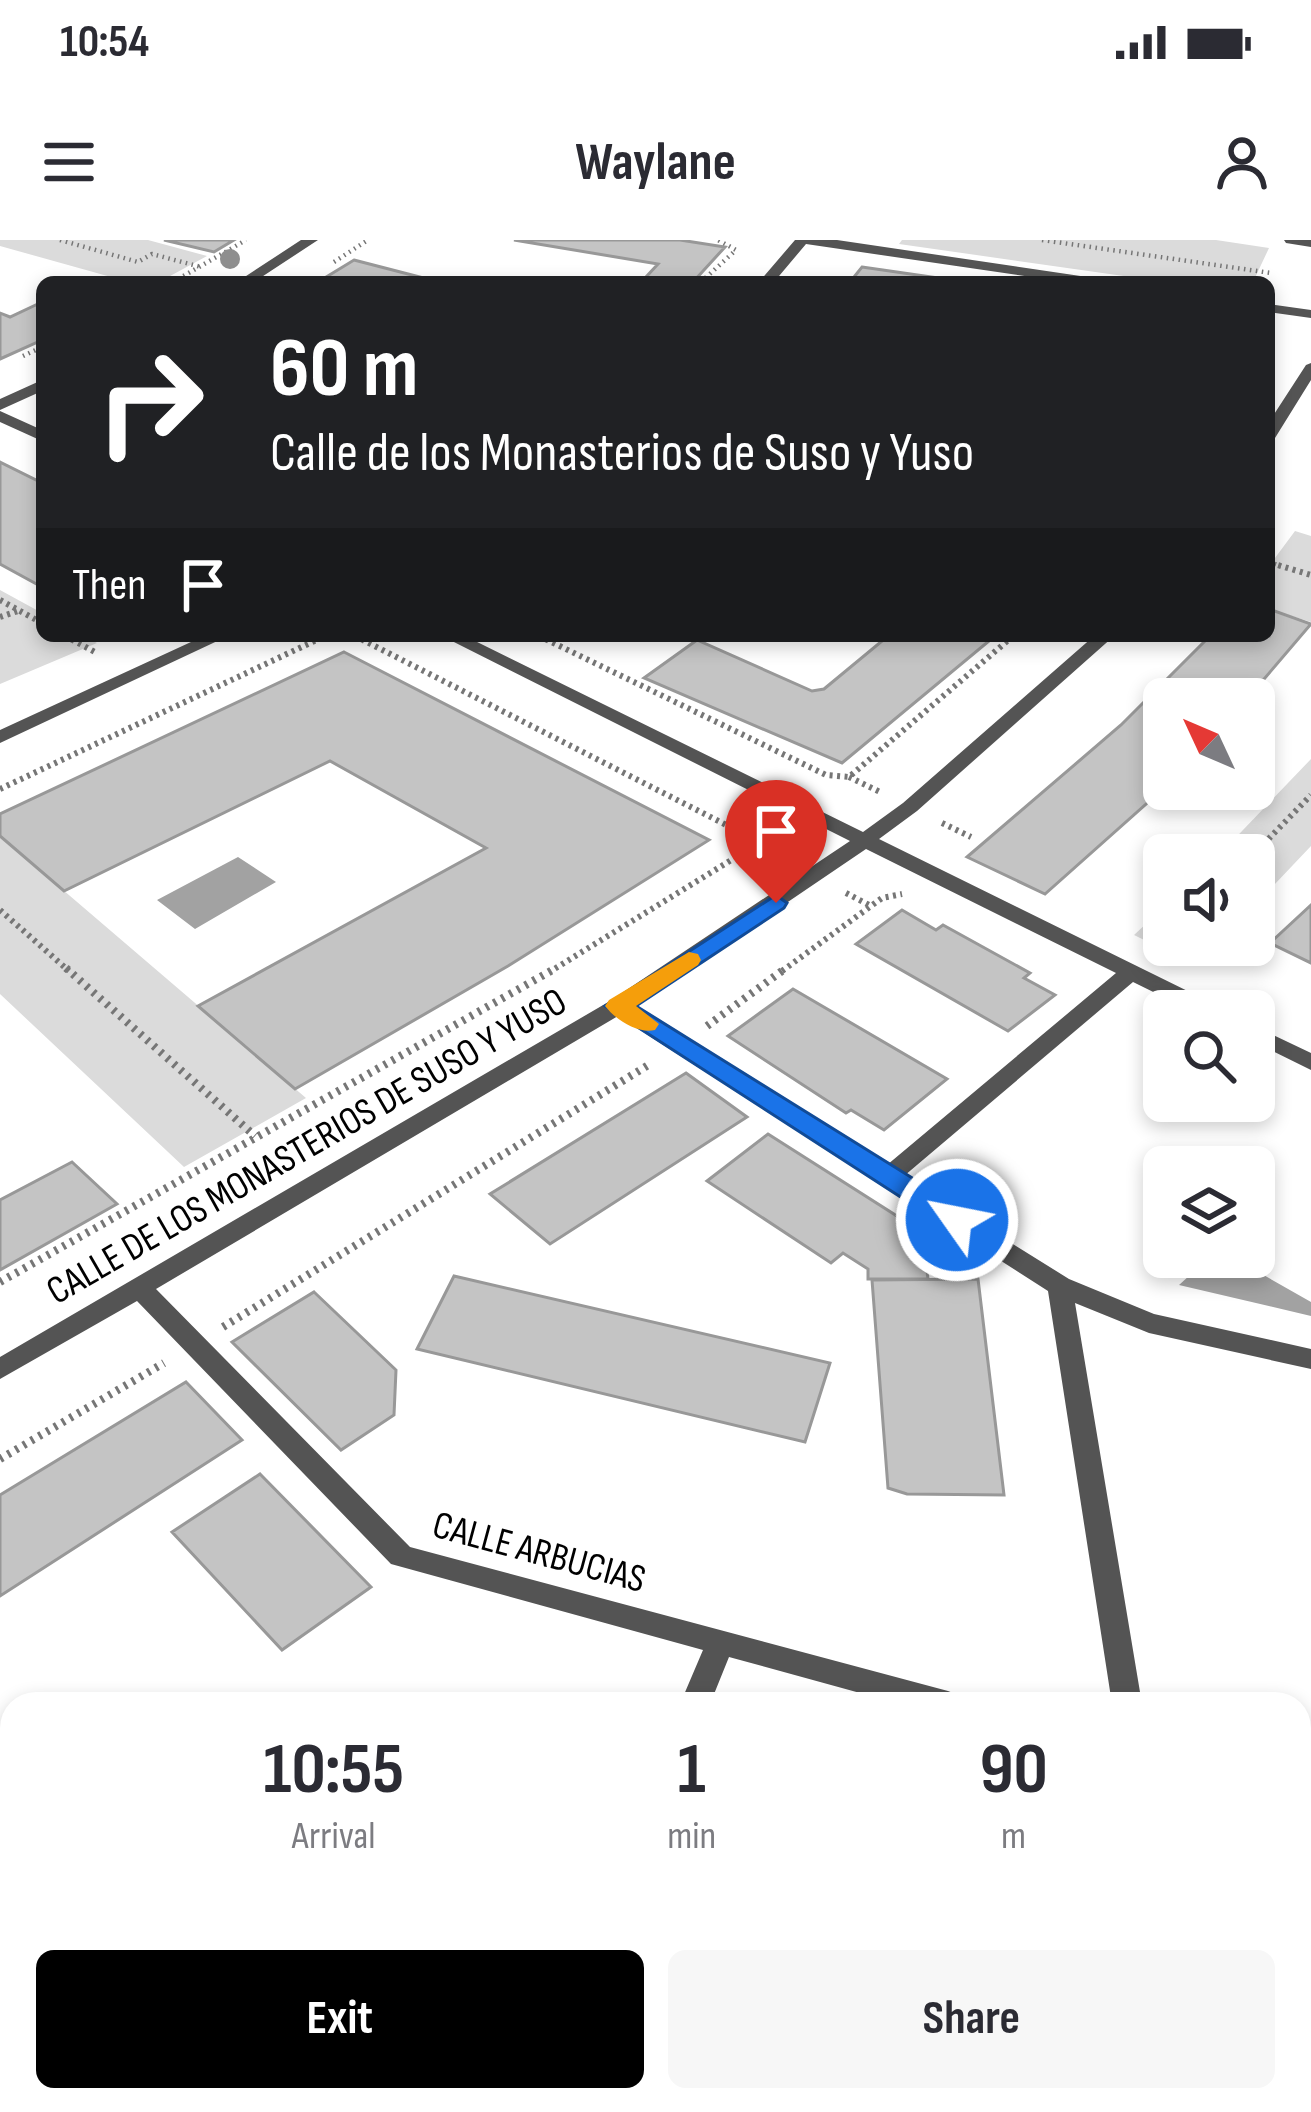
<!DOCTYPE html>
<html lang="en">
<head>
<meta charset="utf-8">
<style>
	body { margin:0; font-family:"Sofia Sans Condensed",sans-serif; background:#f7f7f7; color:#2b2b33; height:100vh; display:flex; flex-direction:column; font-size:45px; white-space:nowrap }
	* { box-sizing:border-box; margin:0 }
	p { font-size:39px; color:#7c7c81 }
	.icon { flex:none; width:66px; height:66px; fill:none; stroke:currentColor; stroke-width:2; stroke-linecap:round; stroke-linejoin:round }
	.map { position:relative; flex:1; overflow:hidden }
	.sheet { position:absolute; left:0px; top:1452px; width:1311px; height:420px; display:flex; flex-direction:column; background:#fff; border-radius:36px 36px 0 0; box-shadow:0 6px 18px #0003 }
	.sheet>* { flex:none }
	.guide { position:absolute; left:36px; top:36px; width:1239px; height:366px; border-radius:18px; box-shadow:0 6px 18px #0003; background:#202124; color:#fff; overflow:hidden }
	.needle { width:78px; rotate:314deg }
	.controls { position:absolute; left:1143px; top:438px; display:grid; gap:24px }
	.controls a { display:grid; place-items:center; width:132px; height:132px; border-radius:18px; background:#fff; box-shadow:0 6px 18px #0003; font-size:60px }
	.pin { position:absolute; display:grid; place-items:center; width:102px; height:102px; color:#fff; margin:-123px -51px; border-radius:50% 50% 50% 0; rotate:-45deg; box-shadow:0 0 12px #0007 }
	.pin .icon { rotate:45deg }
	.me { position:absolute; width:132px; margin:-66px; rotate:303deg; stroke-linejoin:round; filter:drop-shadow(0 0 9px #0008) }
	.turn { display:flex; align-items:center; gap:42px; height:252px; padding:0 36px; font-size:54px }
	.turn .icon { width:156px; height:156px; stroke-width:2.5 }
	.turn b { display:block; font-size:84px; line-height:102px }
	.then { display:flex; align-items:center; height:114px; padding:0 36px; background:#0003; gap:24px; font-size:45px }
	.eta { display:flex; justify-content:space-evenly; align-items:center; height:204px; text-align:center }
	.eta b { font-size:72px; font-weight:700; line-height:84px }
	.action { display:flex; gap:24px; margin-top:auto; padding:24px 36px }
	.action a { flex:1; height:138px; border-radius:18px; background:#000; color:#fff; font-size:48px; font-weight:700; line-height:138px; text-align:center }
	.action a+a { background:#f7f7f7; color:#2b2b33 }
	.status { display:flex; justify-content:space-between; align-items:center; height:84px; padding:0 60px; background:#fff; direction:ltr }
	.status svg { height:33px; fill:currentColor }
	header { display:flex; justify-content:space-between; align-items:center; height:156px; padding:0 36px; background:#fff; font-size:54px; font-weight:700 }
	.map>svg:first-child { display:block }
	.green { fill:#dbdbdb }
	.water { fill:#a2a2a2 }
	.building { fill:#c4c4c4; stroke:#989898; stroke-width:3 }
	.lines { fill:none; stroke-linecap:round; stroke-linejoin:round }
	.path-far2 { stroke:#767676; stroke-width:4.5; stroke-dasharray:1.5 4.5; stroke-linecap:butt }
	.path-far1 { stroke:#767676; stroke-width:6; stroke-dasharray:3 4.5; stroke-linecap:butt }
	.path { stroke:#767676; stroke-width:8; stroke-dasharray:3 6; stroke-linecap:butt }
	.minor { fill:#545454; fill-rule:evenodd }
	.tertiary { fill:#545454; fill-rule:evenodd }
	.tree { fill:#8e8e8e }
	.route { fill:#1a73e8; stroke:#114b97; stroke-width:3 }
	.slow { fill:#f59e0b }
	.labels { text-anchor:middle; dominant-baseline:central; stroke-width:12; stroke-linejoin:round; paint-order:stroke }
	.street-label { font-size:39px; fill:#000; stroke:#fff }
</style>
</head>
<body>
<div class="status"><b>10:54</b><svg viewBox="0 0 49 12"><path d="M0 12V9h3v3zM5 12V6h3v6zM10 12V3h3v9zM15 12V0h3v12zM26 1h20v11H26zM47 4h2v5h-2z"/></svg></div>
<header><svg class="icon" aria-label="menu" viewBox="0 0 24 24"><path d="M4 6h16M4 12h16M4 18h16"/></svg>Waylane<svg class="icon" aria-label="person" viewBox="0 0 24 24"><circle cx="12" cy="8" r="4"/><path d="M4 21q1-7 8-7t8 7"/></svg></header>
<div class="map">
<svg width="1311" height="1872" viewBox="0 0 1311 1872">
	<rect width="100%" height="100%" fill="#fff"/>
	<path class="green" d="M0,0H148L207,16L159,42H129L0,6Z
		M902,0H1216L1269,8L1253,42H1166L899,4Z
		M1295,291L1311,296V382L1269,369V326Z
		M0,350L42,373V396H84L97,403L0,444Z
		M1311,519V606L1254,666V615H1219Z
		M0,596L306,858L184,927L0,754Z
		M1164,667V705H1216L1193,724L1134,695Z"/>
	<path class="water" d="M238,617L276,642L195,689L157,660Z
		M1210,1017H1232L1311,1062V1076L1179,1045Z"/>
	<path class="building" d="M164,0H234L214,12Z
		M514,0H680L725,7L693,42H677L646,37L658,24Z
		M354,20L439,42H318Z
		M862,27L966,42H850Z
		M42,62V100L0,119V73L10,77Z
		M0,222L42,243V347L0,324Z
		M1269,369L1311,384L1247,459H1164V548L1045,654L967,617L1121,485L1210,396H1269Z
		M888,396H995L842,523L644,438L697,400L812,451L824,449Z
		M344,412L709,600L508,726L295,849L198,766L486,608L330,521L64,651L0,596V574Z
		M1311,665V723L1270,703Z
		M902,670L936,690L943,685L1030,733L1024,738L1055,755L1008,791L856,704Z
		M793,749L947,839L884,890L851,870L846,873L728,796Z
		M686,833L747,877L550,1004L490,954Z
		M768,894L922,992L928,1039H868V1029L843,1013L831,1023L707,941Z
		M72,922L117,964L0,1030V960Z
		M454,1036L830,1123L805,1202L417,1109Z
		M978,1039L1004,1255L907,1254L888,1248L872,1040Z
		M314,1052L396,1130L394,1175L341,1210L232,1102Z
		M186,1142L242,1200L0,1356V1255Z
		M260,1234L371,1347L282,1410L172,1292Z"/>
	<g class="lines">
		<path class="path-far2" d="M60,0L138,22L152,14L201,27
			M1042,0L1271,33
			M334,22L368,0
			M173,42L246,0
			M701,42L736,10L718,0
			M23,116L42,107
			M1269,322L1281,326"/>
		<path class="path-far1" d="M1271,323L1311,335
			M0,360L42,383
			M0,377L18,371
			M65,396L95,412
			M355,396L742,593L754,606L551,731
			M539,396L826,535L849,537L1013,396
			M849,537L880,552
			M0,549L325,396
			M942,583L971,597
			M754,606L779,618
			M1253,615L1311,555
			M846,653L871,666
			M0,670L69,731
			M782,731L882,658L902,654"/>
		<path class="path" d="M66,728L255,896
			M707,786L786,728
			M0,1042L556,728
			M223,1087L650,824
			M0,1219L164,1123"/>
		<path class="minor" d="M1311,123V140L1275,198L1269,200V182L1306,125Z
			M0,171L42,190V201L0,182Z
			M442,396H465L863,592L903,563L1094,396H1114L917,571L879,599L1218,766L1221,771H1192L1133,742L904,936L1069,1039L1154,1074L1311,1109V1129L1149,1093L1075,1063L1142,1464H1112L1048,1051L618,776L156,1049L410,1307L948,1451L958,1455L963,1464H900L729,1417L710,1464H680L703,1410L391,1324L137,1061L0,1139V1117L610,761L850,601ZM866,609L1116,733L887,925L634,766Z
			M1254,786L1311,813V830L1254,802Z
			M0,1638L12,1639V1669L0,1668Z
			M498,1860H534L529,1872H493Z
			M790,1860H855L860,1872H795Z"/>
		<path class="tertiary" d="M301,0H318L254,42H237Z
			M795,0H837L1094,38L1101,42H1065L806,4L774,42H759Z
			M1284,0H1311V7L1286,3Z
			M1269,64L1311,70V78L1269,72Z
			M42,140V151L0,170V159Z
			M204,396H228L0,503V490Z"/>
	</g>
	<circle class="tree" cx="230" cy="19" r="10"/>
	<path class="route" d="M776,655L787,663L784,668L636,766L967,972L971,980L967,987H947L605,766Z"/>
	<path class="slow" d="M689,712L698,714L701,720L698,725L636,766L659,784L655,790C638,794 616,780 605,766L609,760Z"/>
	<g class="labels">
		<g class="street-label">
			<text transform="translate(307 907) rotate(-30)">CALLE DE LOS MONASTERIOS DE SUSO Y YUSO</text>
			<text transform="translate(539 1313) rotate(15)">CALLE ARBUCIAS</text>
		</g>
	</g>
</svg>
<div class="controls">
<a><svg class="needle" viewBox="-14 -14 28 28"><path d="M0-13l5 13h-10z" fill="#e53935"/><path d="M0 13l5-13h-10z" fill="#7c7c81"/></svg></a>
<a><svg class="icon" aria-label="sound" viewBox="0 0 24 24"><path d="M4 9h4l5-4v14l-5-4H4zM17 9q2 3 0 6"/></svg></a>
<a><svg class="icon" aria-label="search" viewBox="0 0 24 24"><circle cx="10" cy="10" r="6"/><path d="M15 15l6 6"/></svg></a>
<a><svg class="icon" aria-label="layers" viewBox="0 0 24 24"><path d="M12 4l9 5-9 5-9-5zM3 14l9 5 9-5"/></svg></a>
</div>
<div class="pin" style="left:776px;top:663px;background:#d93025"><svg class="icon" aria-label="arrive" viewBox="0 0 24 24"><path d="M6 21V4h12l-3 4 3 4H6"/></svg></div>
<svg class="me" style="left:957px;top:980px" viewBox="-20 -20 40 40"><circle r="17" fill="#1a73e8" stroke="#fff" stroke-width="3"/><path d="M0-11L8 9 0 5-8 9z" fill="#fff"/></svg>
<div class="guide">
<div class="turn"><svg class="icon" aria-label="right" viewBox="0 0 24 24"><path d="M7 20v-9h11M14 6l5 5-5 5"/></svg><div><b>60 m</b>Calle de los Monasterios de Suso y Yuso</div></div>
<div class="then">Then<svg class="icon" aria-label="arrive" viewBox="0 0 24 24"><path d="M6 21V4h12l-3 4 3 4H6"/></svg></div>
</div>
<section class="sheet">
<div class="eta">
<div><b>10:55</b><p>Arrival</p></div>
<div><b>1</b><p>min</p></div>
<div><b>90</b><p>m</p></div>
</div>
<div class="action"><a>Exit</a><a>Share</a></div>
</section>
</div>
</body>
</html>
